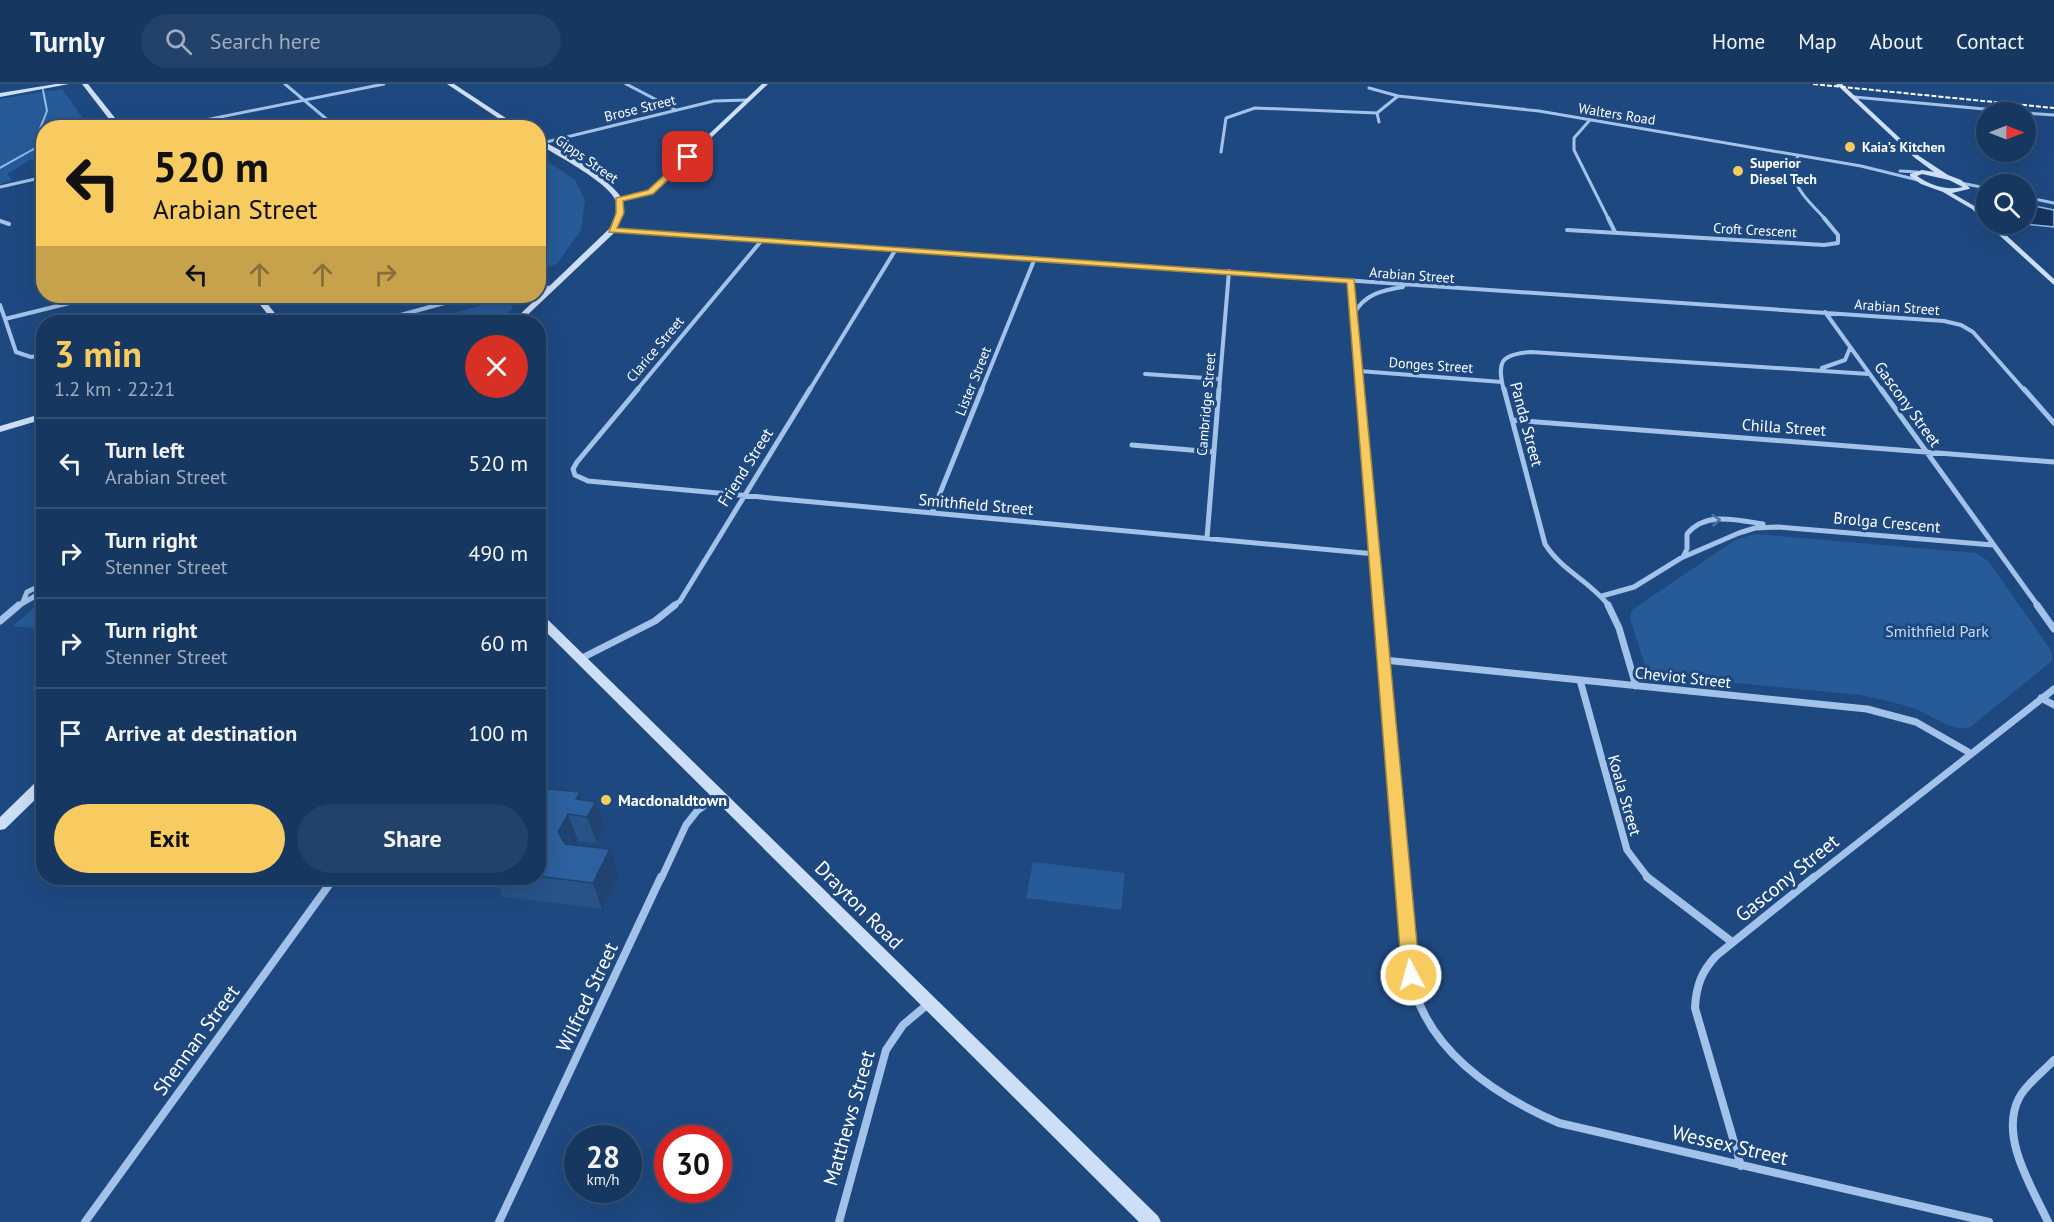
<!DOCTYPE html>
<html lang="en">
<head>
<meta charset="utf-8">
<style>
	body { margin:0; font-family:"PT Sans",sans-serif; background:#234269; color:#f1f3f6; height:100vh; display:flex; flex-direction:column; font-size:22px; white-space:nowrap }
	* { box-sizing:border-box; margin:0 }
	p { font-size:20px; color:#9eacbd }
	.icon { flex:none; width:33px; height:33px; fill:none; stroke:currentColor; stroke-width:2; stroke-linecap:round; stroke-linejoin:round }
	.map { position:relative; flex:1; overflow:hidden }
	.side { position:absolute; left:36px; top:231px; width:510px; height:570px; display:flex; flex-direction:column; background:#163760; border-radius:24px; box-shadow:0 6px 24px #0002,0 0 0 2px #355175 }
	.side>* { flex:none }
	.hud { position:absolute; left:36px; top:36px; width:510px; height:183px; border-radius:24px; box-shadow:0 6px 24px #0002,0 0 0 2px #355175; background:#f8cb61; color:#111; overflow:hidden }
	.needle { width:39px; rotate:90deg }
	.buttons { position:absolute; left:1976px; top:18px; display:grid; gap:12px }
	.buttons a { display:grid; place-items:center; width:60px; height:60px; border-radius:50%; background:#163760; box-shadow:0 6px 24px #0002,0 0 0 2px #355175; font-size:30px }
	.speed { position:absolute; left:564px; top:1041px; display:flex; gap:12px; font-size:30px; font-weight:700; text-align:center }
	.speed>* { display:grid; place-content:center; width:78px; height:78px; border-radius:50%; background:#163760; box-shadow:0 6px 24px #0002,0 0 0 2px #355175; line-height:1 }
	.speed small { font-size:15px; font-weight:400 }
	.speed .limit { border:9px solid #d22; background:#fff; color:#111 }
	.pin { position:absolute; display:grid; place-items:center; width:51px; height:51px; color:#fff; margin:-26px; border-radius:12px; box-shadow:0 3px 9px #0006 }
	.me { position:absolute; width:66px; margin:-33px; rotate:354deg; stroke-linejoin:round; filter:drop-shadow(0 0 4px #0008) }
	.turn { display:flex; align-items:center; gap:21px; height:126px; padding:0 18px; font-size:27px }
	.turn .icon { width:78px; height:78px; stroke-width:2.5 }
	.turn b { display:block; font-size:42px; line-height:51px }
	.lanes { display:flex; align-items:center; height:57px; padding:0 18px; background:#0003; justify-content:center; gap:30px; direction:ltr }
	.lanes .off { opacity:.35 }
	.round { display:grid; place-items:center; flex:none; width:63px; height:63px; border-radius:32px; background:#234269 }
	.summary { display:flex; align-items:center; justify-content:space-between; height:102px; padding:0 18px }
	h1 { font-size:36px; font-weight:700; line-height:45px; color:#f8cb61 }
	.cta { display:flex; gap:12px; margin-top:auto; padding:12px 18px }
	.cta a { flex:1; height:69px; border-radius:36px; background:#f8cb61; color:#111; font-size:24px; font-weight:700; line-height:69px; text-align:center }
	.cta a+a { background:#234269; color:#f1f3f6 }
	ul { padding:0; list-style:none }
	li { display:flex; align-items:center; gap:18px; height:90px; padding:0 18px; border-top:2px solid #355175 }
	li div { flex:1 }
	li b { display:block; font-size:22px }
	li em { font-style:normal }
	header { display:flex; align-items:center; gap:36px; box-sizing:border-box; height:84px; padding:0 30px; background:#163760; border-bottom:2px solid #355175 }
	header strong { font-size:28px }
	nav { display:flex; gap:33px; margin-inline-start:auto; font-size:21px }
	.search { width:420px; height:54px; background:#234269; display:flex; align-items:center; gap:15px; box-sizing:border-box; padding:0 21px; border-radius:33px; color:#9eacbd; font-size:22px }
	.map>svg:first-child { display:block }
	.green { fill:#275b98 }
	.water { fill:#14345f; stroke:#95bdea; stroke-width:1.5 }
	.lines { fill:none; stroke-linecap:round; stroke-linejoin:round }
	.stream { stroke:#95bdea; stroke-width:2 }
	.street-far4 { stroke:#a2c2e9; stroke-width:3 }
	.street-far3 { stroke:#a2c2e9; stroke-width:4 }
	.street-far2 { stroke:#a2c2e9; stroke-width:5 }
	.street-far1 { stroke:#a2c2e9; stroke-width:7 }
	.street { stroke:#a2c2e9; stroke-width:8 }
	.secondary { fill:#cddff7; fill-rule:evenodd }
	.rail { stroke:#fff; stroke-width:2; stroke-dasharray:5 2; stroke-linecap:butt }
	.wall { fill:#275388 }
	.shaded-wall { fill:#20436f }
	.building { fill:#2d609e; stroke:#20436f; stroke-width:1.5 }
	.oneway { stroke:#4c73a5 }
	.route { fill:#f8cb61; stroke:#a1843f; stroke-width:1.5 }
	.poi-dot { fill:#f8cb61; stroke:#1e4980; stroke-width:2 }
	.labels { text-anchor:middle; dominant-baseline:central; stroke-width:6; stroke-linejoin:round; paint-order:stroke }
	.far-street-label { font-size:14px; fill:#fff; stroke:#1e4980 }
	.far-poi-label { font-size:14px; font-weight:bold; fill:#fff; stroke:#1e4980; text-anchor:start }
	.street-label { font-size:16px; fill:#fff; stroke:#1e4980 }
	.park-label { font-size:16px; fill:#c6dcf7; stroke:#1e4980 }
	.poi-label { font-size:16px; font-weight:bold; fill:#fff; stroke:#1e4980; text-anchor:start }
	.near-street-label { font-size:20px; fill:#fff; stroke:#1e4980 }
</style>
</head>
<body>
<header>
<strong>Turnly</strong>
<div class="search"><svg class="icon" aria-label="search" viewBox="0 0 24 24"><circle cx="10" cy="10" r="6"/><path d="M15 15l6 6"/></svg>Search here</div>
<nav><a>Home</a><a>Map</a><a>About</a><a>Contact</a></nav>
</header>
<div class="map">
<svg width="2054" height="1138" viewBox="0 0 2054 1138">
	<rect width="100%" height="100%" fill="#1e4980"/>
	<path class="green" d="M62,5L89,43L44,44L43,73L30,76L7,90L12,96L0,100V15Z
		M539,72L575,96L585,116L581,146L557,180L539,185Z
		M492,218L511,220L512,225L498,238H425Z
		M1755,450L1976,469L1988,477L2048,562L2052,570V577L1970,643C1951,648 1933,632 1916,625C1898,619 1879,615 1860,611L1664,592L1656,590L1645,581L1630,535L1632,526L1735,456Z
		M43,516V545L13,542Z
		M1033,778L1125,789L1121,826L1026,814Z"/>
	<path class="water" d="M2025,120L2054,126V143L2024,140Z"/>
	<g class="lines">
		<path class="stream" d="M43,6L47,27L39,47L44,52
			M0,84L39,62L44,52"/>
		<path class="street-far4" d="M285,0L337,44
			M626,0L676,26
			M1369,4L1398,12L1539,27L1861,82L1918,96
			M1854,13L2017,28
			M2025,29L2054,31
			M1589,37L1574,54V66L1609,136
			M1379,38L1377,29L1398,12
			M166,44L384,0
			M538,60L714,17L747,16
			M1221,68L1226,34L1255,24L1377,29
			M1798,71C1787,103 1806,113 1826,136
			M1900,87L1917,88
			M1961,99L1986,104
			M0,103L44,93
			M2025,113L2054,119"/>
		<path class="street-far3" d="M1608,134L1615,148
			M0,137L9,140
			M612,146L1944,237L1961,241L1973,248L2025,307
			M1567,146L1824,161L1838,159V151L1824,134
			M1351,197L1360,307
			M538,203L552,204
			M0,221L5,235L98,212
			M1825,228L1882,307
			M1354,230C1364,210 1383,206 1403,203
			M5,235L16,268L31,273L44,271
			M375,238L470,212
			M1822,284L1845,276L1850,264
			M1359,287L1502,298
			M1145,290L1220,295
			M636,307L762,156
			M809,307L896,165
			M981,307L1035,174
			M1219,307L1229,187
			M1504,307C1497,279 1499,270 1531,268L1869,290"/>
		<path class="street-far2" d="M638,305L577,378L573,385L575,391L588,397L1375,470
			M1360,305L1379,522
			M1504,305L1545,460C1561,486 1591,498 1609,522
			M1881,305L2038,522
			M2024,305L2054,339
			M1512,336L2054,378
			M1132,361L1214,368
			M932,429L982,305
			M1207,454L1219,305
			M1683,473L1687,465V450C1706,427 1737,436 1763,440
			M1602,512L1634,503L1681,474L1739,449L1755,444L1778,443L1993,461
			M23,518L27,508L44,500
			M18,522L44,507
			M673,522L680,517L810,305"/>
		<path class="street-far1" d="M1379,521L1403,795
			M1608,521L1619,544L1636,602
			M2037,521L2054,545
			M0,537L19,521
			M580,575L655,537L675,521
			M1384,576L1867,625L1916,638L1970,669
			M1580,596L1627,766L1649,795
			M2041,614L2054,621
			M661,795L686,741L697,727L718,712
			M1812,795L2054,605"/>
		<path class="street" d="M1403,793C1405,825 1406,858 1411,889C1422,964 1496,1012 1559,1039L1989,1138
			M1647,793L1732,858
			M1741,1082L1695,924C1696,903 1701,888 1716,872L1814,793
			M85,1138L334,794
			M499,1138L661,793
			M839,1138L886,966L903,941L928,920
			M2048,1138C2032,1103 1999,1053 2019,1014C2027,999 2043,988 2054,976"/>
		<path class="secondary" d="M56,0H69L0,13V9Z
			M82,0H88L123,44H116Z
			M447,0H454L521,44H513Z
			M762,0H768L656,106L645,112L623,117L622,131L615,148L520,238H512L609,145C613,137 618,128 616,118C613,101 555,70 538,60V55C564,67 605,91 621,113L641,109L652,104Z
			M1836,0H1842L1919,72L1948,91L1961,96L1970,104L1969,105L1952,109L1976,123L1986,132V138L1972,125L1943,108L1921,100L1910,92V90L1922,86L1934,88L1915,74ZM1922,90L1949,96L1963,103C1946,107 1930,101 1917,92Z
			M1987,140H1994L2054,195V201Z
			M253,212H261L282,238H274Z
			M44,329V335L0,348V342Z
			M538,529L542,530L1158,1132L1161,1138H1139L538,540Z
			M44,693V707L5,745L0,746V733L39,695Z"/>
		<path class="rail" d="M1813,0L2054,24"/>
	</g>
	<path class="wall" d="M538,708L596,718L605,744L597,759L578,757L575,761L610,765L619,792L602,825L503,813L495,794H538Z"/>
	<path class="shaded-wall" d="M580,708L588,731L596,718L605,744L597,759L587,733L576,715Z
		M568,730L578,757L568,774L558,748Z
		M610,765L619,792L602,825L593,799Z"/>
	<path class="building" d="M541,704L580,708L576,715L596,718L587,733L568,730L558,748L565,760L610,765L593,799L538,792V708Z"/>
	<defs><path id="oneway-chevron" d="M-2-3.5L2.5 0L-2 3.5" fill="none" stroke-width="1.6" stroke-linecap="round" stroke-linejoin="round" transform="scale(1.5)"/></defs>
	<use class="oneway" href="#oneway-chevron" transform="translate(1716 436) rotate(-4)"/>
	<path class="route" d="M685,72L692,73L653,110L623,117L624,129L617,144L1354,195L1420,891L1417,896L1411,898L1404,896L1402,891L1347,199L609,148L616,129V114L648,106Z"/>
	<g class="poi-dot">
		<circle cx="1850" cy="63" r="6"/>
		<circle cx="1738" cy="87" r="6"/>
		<circle cx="606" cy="716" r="6"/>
	</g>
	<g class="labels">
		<g class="far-street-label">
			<text transform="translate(640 24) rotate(-14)">Brose Street</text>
			<text transform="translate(1617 30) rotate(9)">Walters Road</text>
			<text transform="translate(587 75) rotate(35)">Gipps Street</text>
			<text transform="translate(1755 146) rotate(3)">Croft Crescent</text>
			<text transform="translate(1412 191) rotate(4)">Arabian Street</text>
			<text transform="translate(1897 223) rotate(4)">Arabian Street</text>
			<text transform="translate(655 265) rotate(-50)">Clarice Street</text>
			<text transform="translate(1431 281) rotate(4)">Donges Street</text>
			<text transform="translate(973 297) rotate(-68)">Lister Street</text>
			<text transform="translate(1206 320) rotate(-85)">Cambridge Street</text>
		</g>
		<g class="far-poi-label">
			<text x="1862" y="63">Kaia's Kitchen</text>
			<text x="1750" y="79">Superior<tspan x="1750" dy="16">Diesel Tech</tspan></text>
		</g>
		<g class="street-label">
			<text transform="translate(1908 320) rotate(54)">Gascony Street</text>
			<text transform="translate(1527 340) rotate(75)">Panda Street</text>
			<text transform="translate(1784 343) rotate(4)">Chilla Street</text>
			<text transform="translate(745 383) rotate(-58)">Friend Street</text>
			<text transform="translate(976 420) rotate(5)">Smithfield Street</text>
			<text transform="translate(1887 438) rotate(5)">Brolga Crescent</text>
			<text transform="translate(1683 593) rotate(6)">Cheviot Street</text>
			<text transform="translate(1625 711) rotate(74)">Koala Street</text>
		</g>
		<g class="park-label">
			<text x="1937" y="547">Smithfield Park</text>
		</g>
		<g class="poi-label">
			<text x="618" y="716">Macdonaldtown</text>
		</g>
		<g class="near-street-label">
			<text transform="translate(1787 794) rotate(-39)">Gascony Street</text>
			<text transform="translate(859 821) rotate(45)">Drayton Road</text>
			<text transform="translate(587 913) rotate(-65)">Wilfred Street</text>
			<text transform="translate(196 956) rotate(-54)">Shennan Street</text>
			<text transform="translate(849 1034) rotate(-74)">Matthews Street</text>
			<text transform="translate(1730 1061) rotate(13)">Wessex Street</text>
		</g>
	</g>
</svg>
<div class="buttons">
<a><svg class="needle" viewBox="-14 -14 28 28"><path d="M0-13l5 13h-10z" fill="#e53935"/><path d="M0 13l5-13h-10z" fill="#9eacbd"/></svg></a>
<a><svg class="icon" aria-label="search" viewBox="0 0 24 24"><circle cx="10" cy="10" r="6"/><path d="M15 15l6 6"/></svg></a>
</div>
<div class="speed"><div>28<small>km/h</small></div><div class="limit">30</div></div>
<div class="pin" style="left:688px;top:73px;background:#d93025"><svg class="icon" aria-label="arrive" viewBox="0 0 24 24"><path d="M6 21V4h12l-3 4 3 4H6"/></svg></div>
<svg class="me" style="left:1411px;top:891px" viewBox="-20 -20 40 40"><circle r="17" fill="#f8cb61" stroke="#fff" stroke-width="3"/><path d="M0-11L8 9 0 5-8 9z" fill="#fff"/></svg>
<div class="hud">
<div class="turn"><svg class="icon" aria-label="left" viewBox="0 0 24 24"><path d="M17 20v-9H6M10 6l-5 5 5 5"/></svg><div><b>520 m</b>Arabian Street</div></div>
<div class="lanes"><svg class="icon" aria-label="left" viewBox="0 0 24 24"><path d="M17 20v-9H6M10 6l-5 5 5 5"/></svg><svg class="icon off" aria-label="ahead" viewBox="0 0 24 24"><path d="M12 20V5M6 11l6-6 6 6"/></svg><svg class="icon off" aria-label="ahead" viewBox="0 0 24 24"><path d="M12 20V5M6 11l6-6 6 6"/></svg><svg class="icon off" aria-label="right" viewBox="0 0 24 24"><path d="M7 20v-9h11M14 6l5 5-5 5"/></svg></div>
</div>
<section class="side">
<div class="summary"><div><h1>3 min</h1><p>1.2 km · 22:21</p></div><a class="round" style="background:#d93025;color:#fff"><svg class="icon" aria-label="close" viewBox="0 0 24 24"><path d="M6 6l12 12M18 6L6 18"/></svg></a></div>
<ul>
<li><svg class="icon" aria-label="left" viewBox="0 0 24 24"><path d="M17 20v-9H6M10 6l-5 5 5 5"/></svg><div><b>Turn left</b><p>Arabian Street</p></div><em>520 m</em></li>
<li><svg class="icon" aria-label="right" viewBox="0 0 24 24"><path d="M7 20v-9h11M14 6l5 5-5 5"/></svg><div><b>Turn right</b><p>Stenner Street</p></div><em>490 m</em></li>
<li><svg class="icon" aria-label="right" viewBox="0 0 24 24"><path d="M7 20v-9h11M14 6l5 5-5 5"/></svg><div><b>Turn right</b><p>Stenner Street</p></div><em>60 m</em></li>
<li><svg class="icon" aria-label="arrive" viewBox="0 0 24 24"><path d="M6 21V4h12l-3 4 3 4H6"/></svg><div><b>Arrive at destination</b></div><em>100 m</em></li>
</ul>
<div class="cta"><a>Exit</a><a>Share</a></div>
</section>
</div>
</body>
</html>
